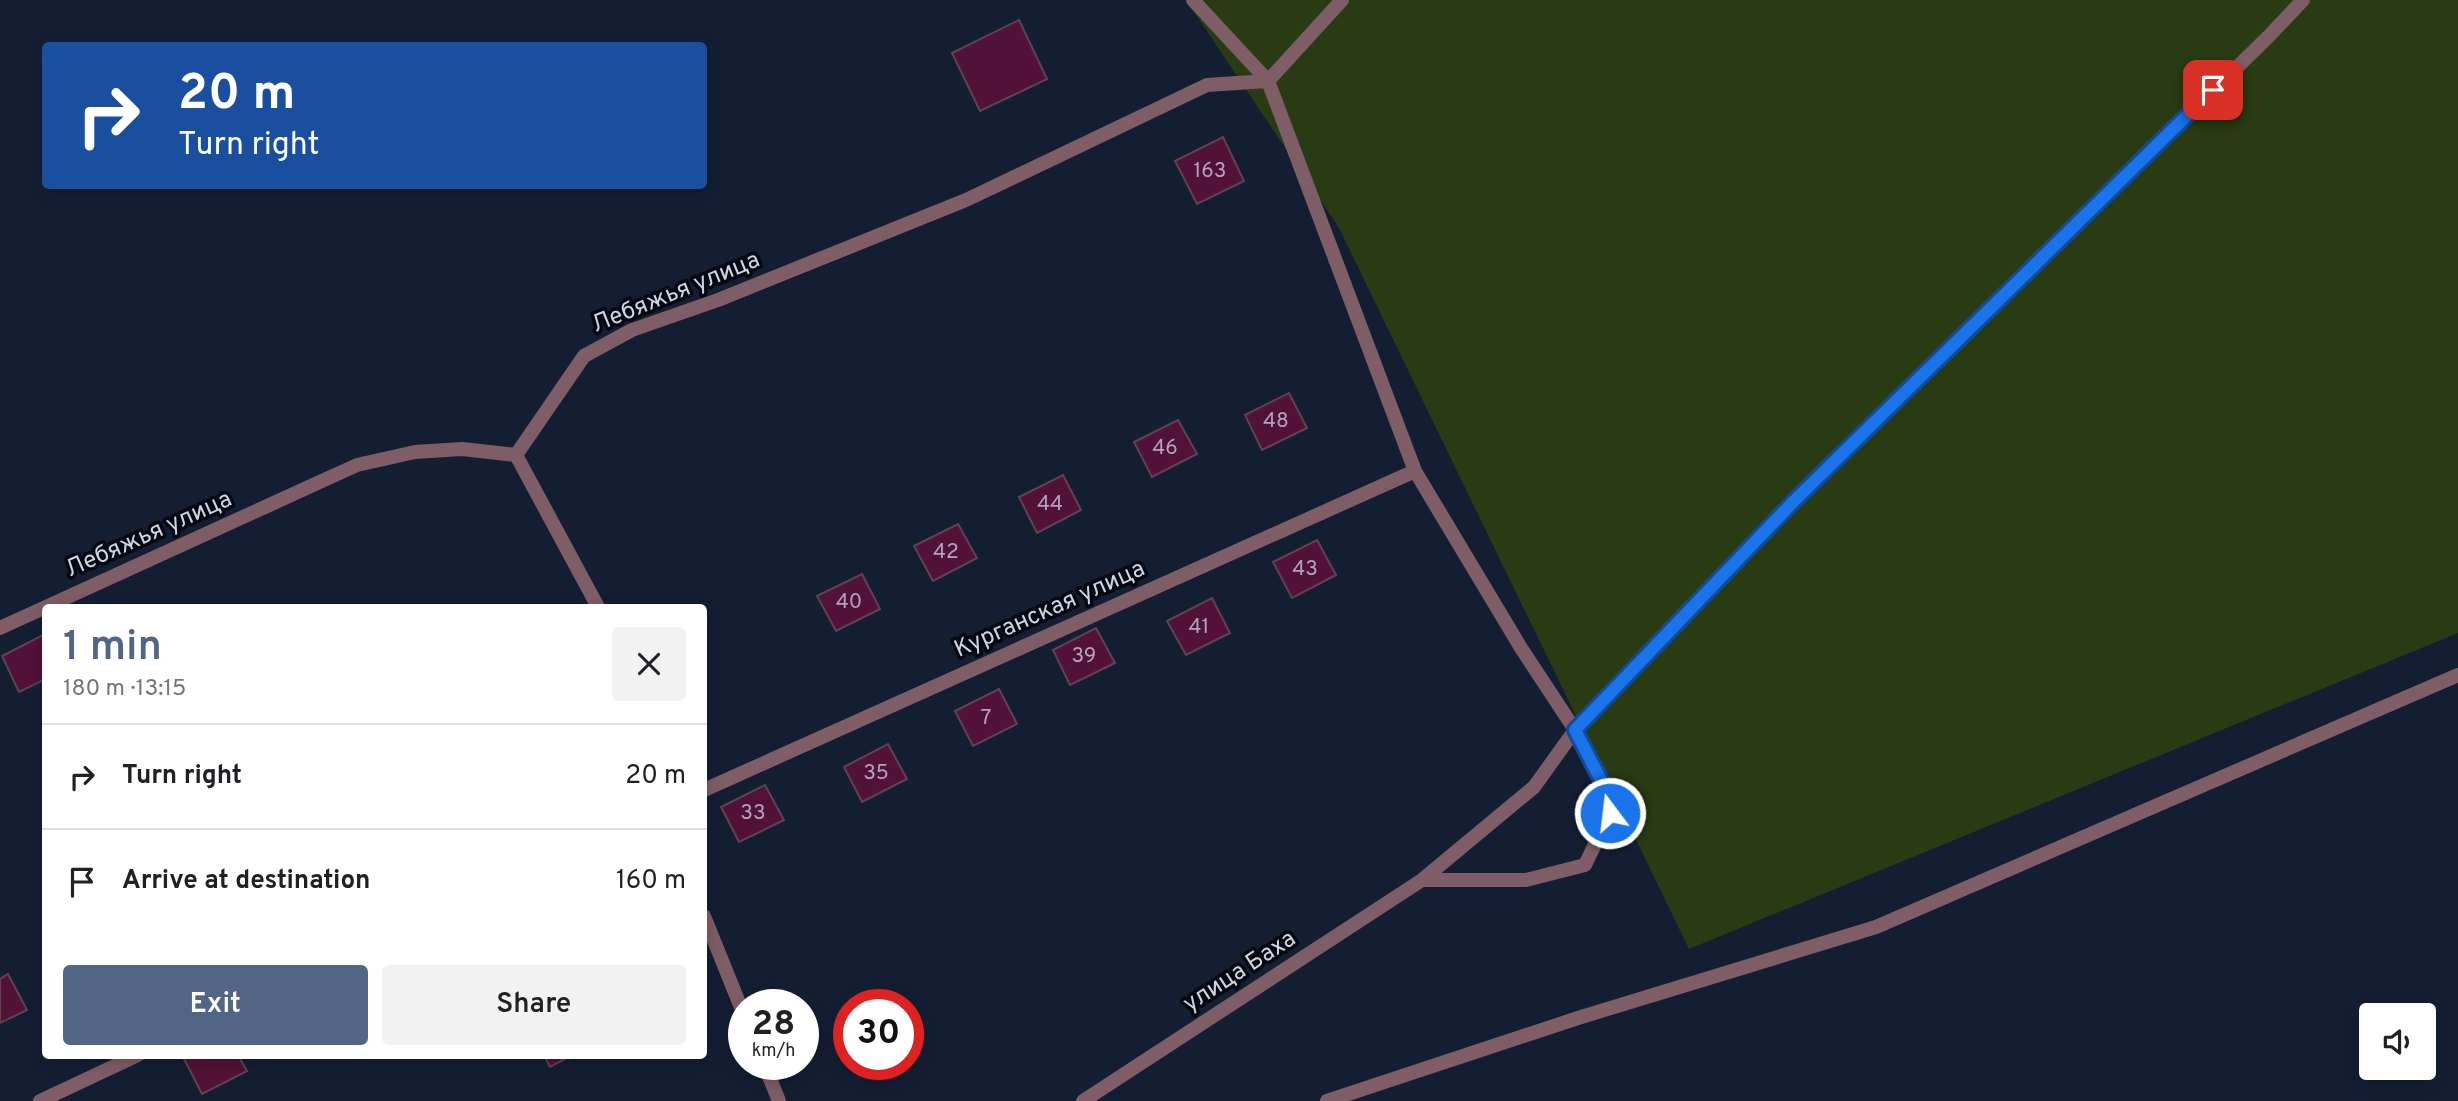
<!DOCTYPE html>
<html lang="en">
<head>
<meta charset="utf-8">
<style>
	body { margin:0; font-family:Overpass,sans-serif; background:#f2f2f2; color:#202124; height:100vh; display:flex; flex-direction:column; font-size:26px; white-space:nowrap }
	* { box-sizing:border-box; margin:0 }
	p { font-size:23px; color:#757577 }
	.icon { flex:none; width:38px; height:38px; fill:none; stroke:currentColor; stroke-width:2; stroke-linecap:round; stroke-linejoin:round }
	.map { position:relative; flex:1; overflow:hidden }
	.side { position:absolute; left:42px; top:604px; width:665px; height:455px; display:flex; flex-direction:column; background:#fff; border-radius:7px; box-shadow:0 4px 18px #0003 }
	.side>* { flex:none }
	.guide { position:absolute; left:42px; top:42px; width:665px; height:147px; border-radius:7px; box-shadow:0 4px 18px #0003; background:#1a4fa0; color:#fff; overflow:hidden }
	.controls { position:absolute; left:2359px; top:1003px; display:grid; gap:14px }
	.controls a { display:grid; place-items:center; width:77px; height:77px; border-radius:7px; background:#fff; box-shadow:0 4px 18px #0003; font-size:35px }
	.speed { position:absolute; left:728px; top:989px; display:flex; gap:14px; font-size:35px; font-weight:700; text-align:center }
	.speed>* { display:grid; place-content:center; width:91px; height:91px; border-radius:50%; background:#fff; box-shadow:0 4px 18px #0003; line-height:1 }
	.speed small { font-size:18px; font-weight:400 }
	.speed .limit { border:10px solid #d22; background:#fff; color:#111 }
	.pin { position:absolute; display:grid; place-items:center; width:60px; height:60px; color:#fff; margin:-30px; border-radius:14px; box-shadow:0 4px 10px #0006 }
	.me { position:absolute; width:77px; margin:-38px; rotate:345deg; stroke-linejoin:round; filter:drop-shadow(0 0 5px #0008) }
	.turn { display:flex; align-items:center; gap:24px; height:147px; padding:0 21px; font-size:32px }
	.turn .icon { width:91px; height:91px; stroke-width:2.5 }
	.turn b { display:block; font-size:49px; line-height:60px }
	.round { display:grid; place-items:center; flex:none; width:74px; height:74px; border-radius:7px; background:#f2f2f2 }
	.overview { display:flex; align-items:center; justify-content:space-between; height:119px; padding:0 21px }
	h1 { font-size:42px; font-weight:600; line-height:52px; color:#516585 }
	.button { display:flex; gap:14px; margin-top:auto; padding:14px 21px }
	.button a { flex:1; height:80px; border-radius:7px; background:#516585; color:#fff; font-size:28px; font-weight:600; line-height:80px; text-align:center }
	.button a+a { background:#f2f2f2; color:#202124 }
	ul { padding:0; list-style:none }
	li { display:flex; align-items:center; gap:21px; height:105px; padding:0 21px; border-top:2px solid #e0e0e0 }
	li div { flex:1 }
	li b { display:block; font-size:26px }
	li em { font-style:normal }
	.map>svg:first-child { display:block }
	.green { fill:#283b13 }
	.building { fill:#521237; stroke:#5f4351; stroke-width:2 }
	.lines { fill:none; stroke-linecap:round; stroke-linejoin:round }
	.service { stroke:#7f5d66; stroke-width:14 }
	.minor { stroke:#7f5d66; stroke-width:14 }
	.route-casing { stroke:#114b97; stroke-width:18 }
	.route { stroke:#1a73e8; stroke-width:12 }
	.labels { text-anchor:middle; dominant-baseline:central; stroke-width:7; stroke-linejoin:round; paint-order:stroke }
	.number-label { font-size:21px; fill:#afa4b9 }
	.street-label { font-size:24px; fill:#ced5e4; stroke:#050811 }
</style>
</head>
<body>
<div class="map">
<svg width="2458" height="1101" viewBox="0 0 2458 1101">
	<rect width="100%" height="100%" fill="#141e33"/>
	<path class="green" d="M1186,0H2458V633L1689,949L1339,228Z"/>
	<path class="building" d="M1019,20L1047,79L980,111L952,53Z
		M1223,137L1244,181L1197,204L1175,161Z
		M1289,393L1307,428L1262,450L1245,415Z
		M1178,420L1197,454L1152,477L1134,442Z
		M1063,475L1081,510L1037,533L1019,497Z
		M958,524L977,558L933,581L914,546Z
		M1317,540L1336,575L1292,598L1273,562Z
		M862,574L880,609L836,631L817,596Z
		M1212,598L1230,633L1186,655L1167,621Z
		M1096,628L1115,663L1070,685L1053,650Z
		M45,634L46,679L19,692L2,656Z
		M999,689L1017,724L973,746L955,711Z
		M888,744L907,779L862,802L844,767Z
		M765,785L784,820L739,842L721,807Z
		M8,974L27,1010L0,1023V979Z
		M191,1055H238L247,1071L202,1094L184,1059Z
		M544,1055H572L550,1067Z"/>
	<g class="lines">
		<path class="service" d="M1193,0L1268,81
			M516,455L598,607
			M1575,730L1794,501L2268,37L2303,0
			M704,916L744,1015
			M764,1064L779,1101"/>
		<path class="minor" d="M1268,81L1415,471L1521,648L1575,730
			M0,628L357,465L415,452L462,449L516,455L584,356L632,330L718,300L966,200L1207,85L1268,81L1342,0
			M704,790L1415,471
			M40,1101L138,1055
			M1083,1101L1422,880L1534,787L1575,730L1603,784L1610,813L1585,865L1526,880H1422
			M1327,1101L1578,1018L1876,927L2458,675"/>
	</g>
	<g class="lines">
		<defs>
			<path id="route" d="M1610,813L1603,784L1575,730L1794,501L2213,90"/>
		</defs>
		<use href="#route" class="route-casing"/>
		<use href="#route" class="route"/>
	</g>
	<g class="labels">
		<g class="number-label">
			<text x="1210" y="171">163</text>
			<text x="1276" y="421">48</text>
			<text x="1165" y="448">46</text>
			<text x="1050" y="504">44</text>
			<text x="946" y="552">42</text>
			<text x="1305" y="569">43</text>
			<text x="849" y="602">40</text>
			<text x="1199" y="627">41</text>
			<text x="1084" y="656">39</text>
			<text x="986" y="718">7</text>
			<text x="876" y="773">35</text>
			<text x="753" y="813">33</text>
		</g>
		<g class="street-label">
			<text transform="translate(676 293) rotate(-22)">Лебяжья улица</text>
			<text transform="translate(149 535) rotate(-24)">Лебяжья улица</text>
			<text transform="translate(1050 610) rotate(-24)">Курганская улица</text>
			<text transform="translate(1240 972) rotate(-33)">улица Баха</text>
		</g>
	</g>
</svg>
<div class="controls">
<a><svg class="icon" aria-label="sound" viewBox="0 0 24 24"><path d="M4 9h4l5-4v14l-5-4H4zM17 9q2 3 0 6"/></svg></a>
</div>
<div class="speed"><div>28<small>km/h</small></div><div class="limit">30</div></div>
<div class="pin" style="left:2213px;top:90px;background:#d93025"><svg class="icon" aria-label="arrive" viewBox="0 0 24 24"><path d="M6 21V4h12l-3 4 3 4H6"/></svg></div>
<svg class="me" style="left:1610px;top:813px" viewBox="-20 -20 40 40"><circle r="17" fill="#1a73e8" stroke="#fff" stroke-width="3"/><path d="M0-11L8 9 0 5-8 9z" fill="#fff"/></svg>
<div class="guide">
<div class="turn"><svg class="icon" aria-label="right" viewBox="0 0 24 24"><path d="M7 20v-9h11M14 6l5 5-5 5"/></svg><div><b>20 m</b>Turn right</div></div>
</div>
<section class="side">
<div class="overview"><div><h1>1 min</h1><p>180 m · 13:15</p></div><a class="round"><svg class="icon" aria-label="close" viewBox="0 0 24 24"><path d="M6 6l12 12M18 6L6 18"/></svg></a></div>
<ul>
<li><svg class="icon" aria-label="right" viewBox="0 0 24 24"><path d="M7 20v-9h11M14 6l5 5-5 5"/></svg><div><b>Turn right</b></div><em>20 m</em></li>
<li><svg class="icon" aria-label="arrive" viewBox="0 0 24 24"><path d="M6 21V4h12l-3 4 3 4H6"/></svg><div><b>Arrive at destination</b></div><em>160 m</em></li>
</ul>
<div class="button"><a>Exit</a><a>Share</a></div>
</section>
</div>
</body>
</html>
